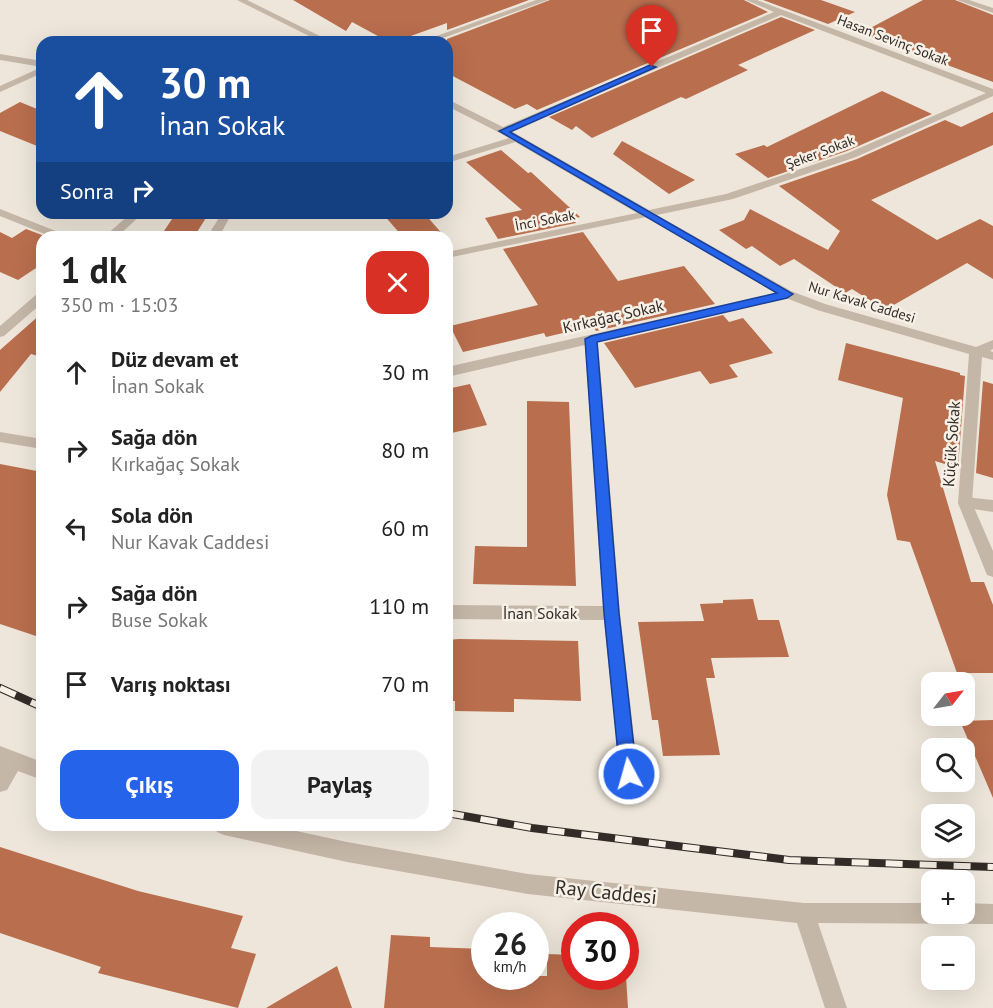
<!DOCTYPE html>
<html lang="tr">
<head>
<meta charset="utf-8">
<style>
	body { margin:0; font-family:"PT Sans",sans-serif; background:#f2f2f2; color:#222; height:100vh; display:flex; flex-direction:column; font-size:22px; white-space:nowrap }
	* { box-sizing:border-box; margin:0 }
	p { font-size:20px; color:#767676 }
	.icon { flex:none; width:33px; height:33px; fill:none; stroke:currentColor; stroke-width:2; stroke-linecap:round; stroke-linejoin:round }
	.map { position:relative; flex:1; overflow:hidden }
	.sheet { position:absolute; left:36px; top:231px; width:417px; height:600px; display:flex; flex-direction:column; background:#fff; border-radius:18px; box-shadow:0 6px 24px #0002 }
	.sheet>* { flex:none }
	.top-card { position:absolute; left:36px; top:36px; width:417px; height:183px; border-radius:18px; box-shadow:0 6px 24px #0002; background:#1a4fa0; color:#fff; overflow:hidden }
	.needle { width:39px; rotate:59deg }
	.tools { position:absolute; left:921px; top:672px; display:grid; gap:12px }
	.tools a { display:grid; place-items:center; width:54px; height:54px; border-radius:12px; background:#fff; box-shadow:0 6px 24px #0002; font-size:30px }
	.speed { position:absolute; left:471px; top:912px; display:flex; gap:12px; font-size:30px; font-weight:700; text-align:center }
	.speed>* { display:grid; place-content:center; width:78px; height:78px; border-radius:50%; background:#fff; box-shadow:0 6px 24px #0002; line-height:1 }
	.speed small { font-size:15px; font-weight:400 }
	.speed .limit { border:9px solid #d22; background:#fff; color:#111 }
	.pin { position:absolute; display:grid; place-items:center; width:51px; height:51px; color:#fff; margin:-62px -26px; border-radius:50% 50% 50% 0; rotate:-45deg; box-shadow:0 0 6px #0007 }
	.pin .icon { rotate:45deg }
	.me { position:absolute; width:66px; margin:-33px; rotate:354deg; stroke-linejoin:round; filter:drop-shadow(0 0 4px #0008) }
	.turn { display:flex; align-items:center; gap:21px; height:126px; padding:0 24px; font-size:27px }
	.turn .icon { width:78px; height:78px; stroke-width:2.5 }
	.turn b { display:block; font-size:42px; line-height:51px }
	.then { display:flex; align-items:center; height:57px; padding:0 24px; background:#0003; gap:12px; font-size:22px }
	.round { display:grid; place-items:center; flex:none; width:63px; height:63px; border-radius:18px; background:#f2f2f2 }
	.summary { display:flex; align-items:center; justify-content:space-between; height:102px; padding:0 24px }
	h1 { font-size:36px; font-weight:700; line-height:45px }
	.action { display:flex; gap:12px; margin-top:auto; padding:12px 24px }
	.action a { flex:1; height:69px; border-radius:18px; background:#2563eb; color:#fff; font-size:24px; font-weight:700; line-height:69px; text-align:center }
	.action a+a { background:#f2f2f2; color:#222 }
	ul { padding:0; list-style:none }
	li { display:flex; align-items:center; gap:18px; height:78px; padding:0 24px }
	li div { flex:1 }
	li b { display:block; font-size:22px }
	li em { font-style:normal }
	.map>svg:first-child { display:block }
	.building { fill:#b96e4e }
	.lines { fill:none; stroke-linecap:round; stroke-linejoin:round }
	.lane { fill:#c5b7a8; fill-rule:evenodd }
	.street { fill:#c5b7a8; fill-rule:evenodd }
	.rail-casing { stroke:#332b27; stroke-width:8 }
	.rail { stroke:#f7f0e6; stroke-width:6; stroke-dasharray:17; stroke-linecap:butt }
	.route { fill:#2563eb; stroke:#184099; stroke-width:1.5 }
	.labels { text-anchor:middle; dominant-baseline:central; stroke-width:5; stroke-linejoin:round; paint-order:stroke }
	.far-street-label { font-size:14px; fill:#332b27; stroke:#f7f0e6 }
	.street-label { font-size:16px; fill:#332b27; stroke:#f7f0e6 }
	.near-street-label { font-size:20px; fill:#332b27; stroke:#f7f0e6 }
</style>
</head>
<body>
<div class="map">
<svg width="993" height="1008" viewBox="0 0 993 1008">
	<rect width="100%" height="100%" fill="#eee6da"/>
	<path class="building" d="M293,0H529L447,30V23L394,42H389L352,22L346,31Z
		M550,0H744L768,12L537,110L527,104L515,109L447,73V39Z
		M763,0H821L855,12L828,24Z
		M923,0H955L993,15V82L861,33Z
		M781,17L815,30L738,65L748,70L686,99L681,97L592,138L576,126L572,130L549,117Z
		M882,91L932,114L847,151L768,178L735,154L764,145L767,147Z
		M20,102L42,111V148L0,131V113Z
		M993,112V145L871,200L937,240L980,219L993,226V279L967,263L885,310L852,289L845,293L794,259L780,266L752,246L746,249L719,230L744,220L750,209L828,250L840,231L779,186L857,159L945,120L961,127Z
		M622,141L695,180L669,194L613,154Z
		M501,150L528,173L531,172L580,217L573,219L576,223L498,239L485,218L522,210L466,162Z
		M176,213H209L194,237H160Z
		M382,213H424L445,237H403Z
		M26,229L42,235V264L18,280L0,272V232L12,238Z
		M583,232L618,281L684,266L715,304L596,331L593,326L546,337L544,333L463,352L450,326L538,305L503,249Z
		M42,313V357L31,354L0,392V350Z
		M723,315L729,322L743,318L773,353L729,365L738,377L710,384L700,371L635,388L604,343Z
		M846,343L960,373V375L965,376L958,468L935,461L971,582H984L993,605V673H957L910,542L897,540L887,495L903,398L838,380Z
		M983,381L993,384V478L976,473Z
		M470,384L487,425L447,434V389Z
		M527,401L569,402L576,586L473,584L475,546L527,547Z
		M0,464L42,472V638L0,624Z
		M753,599L758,620H779L789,657L711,658L715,678H706L720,755L663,756L658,720H652L638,622L704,621L700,604L723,603V600Z
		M459,639L578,641L581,701L514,699V712L455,711V701H447V640Z
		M993,720V798L960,721Z
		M0,847L138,891L243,916L231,948L256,954L238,1008L98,973L101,967L0,933Z
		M391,935L430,937V947L484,949V976H547V954L574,955V976H626L628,1008H384Z
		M337,966L352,1008H266Z"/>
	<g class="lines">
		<path class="lane" d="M516,136L521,139L519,141L447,163V157Z
			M0,209L66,235L68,237H52L0,216Z
			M965,497L993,500V512L960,507L958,503L960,499Z"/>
		<path class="street" d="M237,0H247L332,42H321Z
			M536,0H548L432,42H420Z
			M746,0H757L993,89V96L856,157L733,199L657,215L791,291L825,304L976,347L993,340V349L990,351L993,352V360L982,357L972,503L993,551V577L987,575L985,570L958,503L969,354L817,310L786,298L598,342L620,613L638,774L636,781L629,783L622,781L620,774L604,620L447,619V605L603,606L585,345L447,377V367L776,293L646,217L447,258V252L637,213L500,133L447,106V99L503,127L774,12ZM781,15L986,93L848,153L726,194L649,210L511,131Z
			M957,0H969L993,8V13Z
			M0,54L42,61V67L0,60Z
			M42,67V73L0,92V86Z
			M131,213H143L117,237H104Z
			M222,213H232L219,237H207Z
			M42,292V303L4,336L0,337V326L38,293Z
			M0,432L42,439V449L0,442Z
			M0,746L42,762V780L18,771L7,790L0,792Z
			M214,825H269L347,842L528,874L804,903H932V914H964V903L993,904V924L818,923L847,1008H825L797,923L528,894L347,862L224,835L217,832Z"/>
		<defs>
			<path id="rail" d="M0,688L42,707
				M447,813L532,828L789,860L993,867"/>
		</defs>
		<use href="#rail" class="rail-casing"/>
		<use href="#rail" class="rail"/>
	</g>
	<path class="route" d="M650,65L656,67L510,132L793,294L787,298L597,342L619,613L637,774L635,780L629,782L623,780L620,774L604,613L585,339L591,336L777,293L499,131Z"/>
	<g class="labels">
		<g class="far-street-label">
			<text transform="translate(893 40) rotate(21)">Hasan Sevinç Sokak</text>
			<text transform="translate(820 152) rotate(-21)">Şeker Sokak</text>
			<text transform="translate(545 220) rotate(-11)">İnci Sokak</text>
			<text transform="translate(862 302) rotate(17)">Nur Kavak Caddesi</text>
		</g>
		<g class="street-label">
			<text transform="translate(613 316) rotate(-13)">Kırkağaç Sokak</text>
			<text transform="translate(951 444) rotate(-86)">Küçük Sokak</text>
			<text x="540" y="613">İnan Sokak</text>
		</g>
		<g class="near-street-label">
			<text transform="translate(606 892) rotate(6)">Ray Caddesi</text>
		</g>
	</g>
</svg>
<div class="tools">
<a><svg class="needle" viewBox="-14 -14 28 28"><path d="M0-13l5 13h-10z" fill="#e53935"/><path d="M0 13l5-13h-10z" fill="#767676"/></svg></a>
<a><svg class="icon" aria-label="search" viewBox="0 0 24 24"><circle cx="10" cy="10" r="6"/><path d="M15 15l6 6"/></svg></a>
<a><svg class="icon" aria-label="layers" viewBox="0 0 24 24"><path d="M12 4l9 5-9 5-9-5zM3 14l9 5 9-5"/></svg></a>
<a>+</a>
<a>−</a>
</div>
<div class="speed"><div>26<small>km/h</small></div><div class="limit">30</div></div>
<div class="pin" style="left:652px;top:67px;background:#d93025"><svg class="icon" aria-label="arrive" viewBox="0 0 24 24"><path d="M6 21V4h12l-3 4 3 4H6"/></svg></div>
<svg class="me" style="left:629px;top:774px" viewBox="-20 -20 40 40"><circle r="17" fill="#2563eb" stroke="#fff" stroke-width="3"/><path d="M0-11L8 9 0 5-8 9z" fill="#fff"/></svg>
<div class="top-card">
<div class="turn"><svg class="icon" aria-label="ahead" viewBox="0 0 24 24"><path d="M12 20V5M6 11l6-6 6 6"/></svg><div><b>30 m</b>İnan Sokak</div></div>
<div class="then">Sonra<svg class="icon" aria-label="right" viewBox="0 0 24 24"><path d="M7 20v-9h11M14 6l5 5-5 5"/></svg></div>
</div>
<section class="sheet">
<div class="summary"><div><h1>1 dk</h1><p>350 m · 15:03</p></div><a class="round" style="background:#d93025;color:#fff"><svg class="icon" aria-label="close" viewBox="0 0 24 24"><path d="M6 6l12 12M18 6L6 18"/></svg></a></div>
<ul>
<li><svg class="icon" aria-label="ahead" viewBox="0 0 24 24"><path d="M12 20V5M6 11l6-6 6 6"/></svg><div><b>Düz devam et</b><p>İnan Sokak</p></div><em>30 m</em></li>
<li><svg class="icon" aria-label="right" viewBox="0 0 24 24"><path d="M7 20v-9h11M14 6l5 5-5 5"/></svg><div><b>Sağa dön</b><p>Kırkağaç Sokak</p></div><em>80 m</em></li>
<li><svg class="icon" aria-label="left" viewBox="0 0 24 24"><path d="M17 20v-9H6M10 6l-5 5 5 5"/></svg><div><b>Sola dön</b><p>Nur Kavak Caddesi</p></div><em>60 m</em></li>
<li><svg class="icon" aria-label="right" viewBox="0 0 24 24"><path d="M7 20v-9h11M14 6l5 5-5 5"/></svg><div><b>Sağa dön</b><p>Buse Sokak</p></div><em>110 m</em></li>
<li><svg class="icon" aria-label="arrive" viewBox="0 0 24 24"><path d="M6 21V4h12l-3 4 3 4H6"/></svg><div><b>Varış noktası</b></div><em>70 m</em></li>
</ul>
<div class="action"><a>Çıkış</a><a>Paylaş</a></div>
</section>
</div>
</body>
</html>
